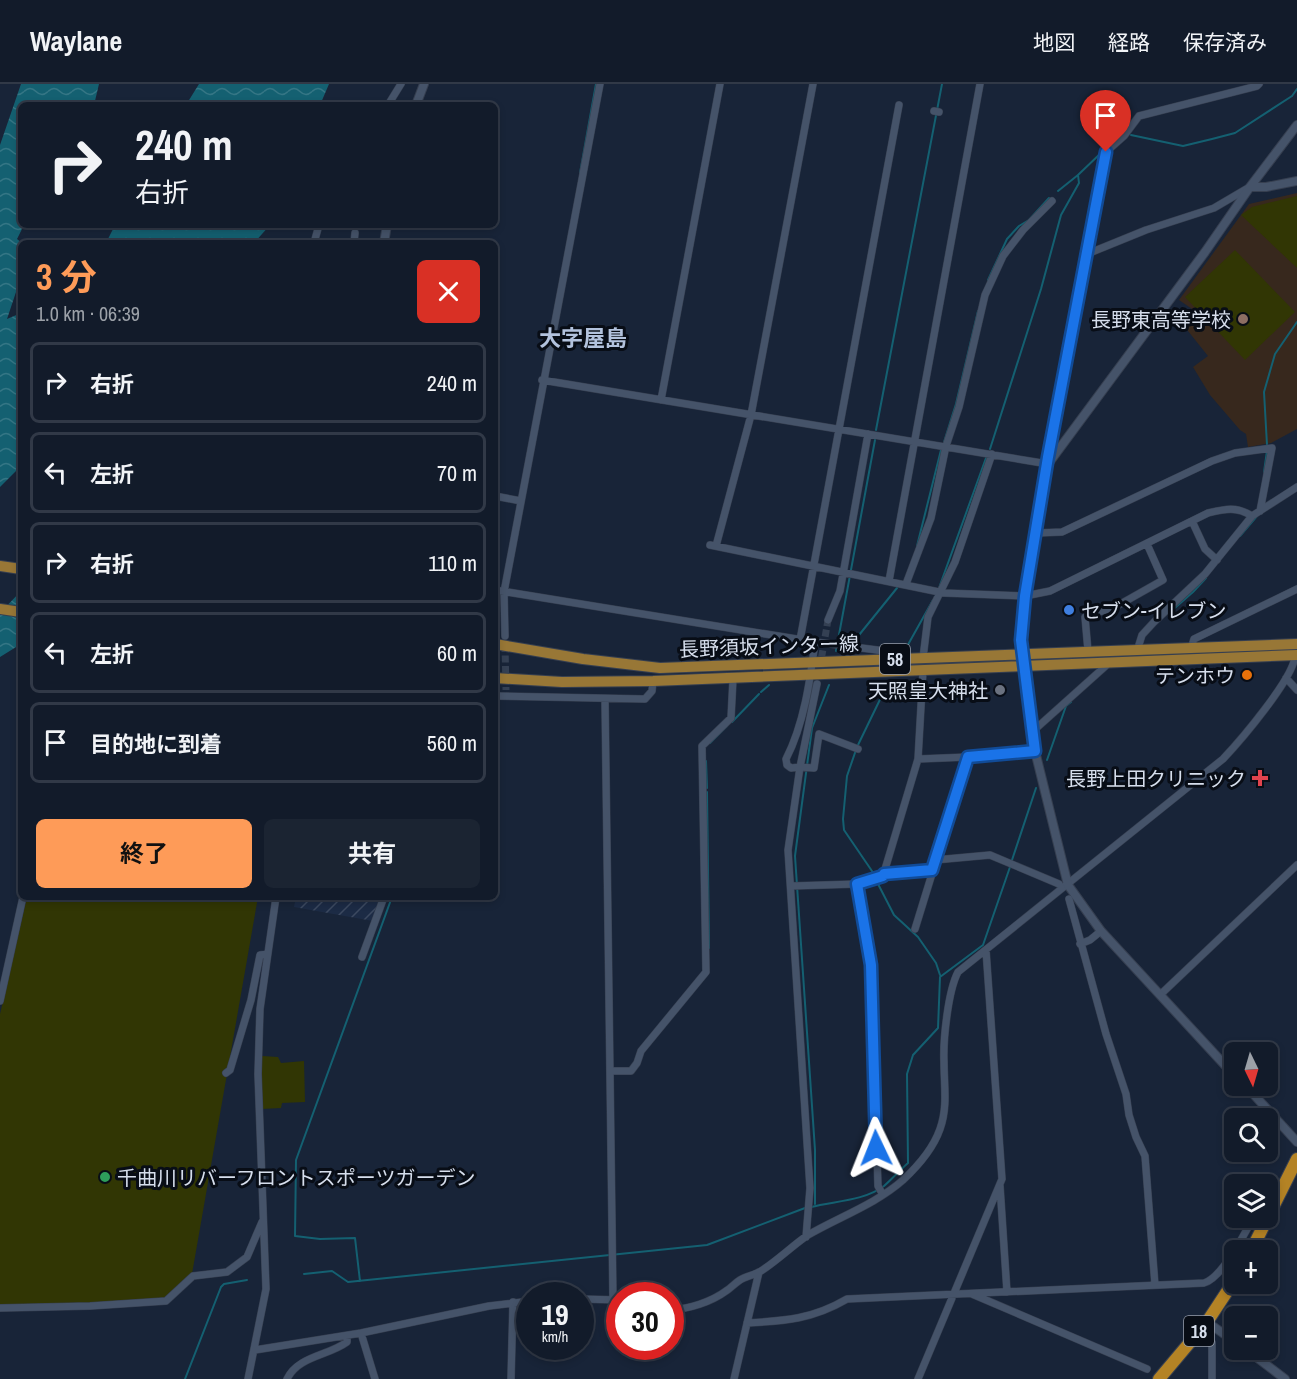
<!DOCTYPE html>
<html lang="ja">
<head>
<meta charset="utf-8">
<style>
	body { margin:0; font-family:"Archivo Narrow","Noto Sans JP",sans-serif; background:#1b2432; color:#f1f3f6; height:100vh; display:flex; flex-direction:column; font-size:22px; white-space:nowrap }
	* { box-sizing:border-box; margin:0 }
	p { font-size:20px; color:#9ca1a8 }
	.icon { flex:none; width:33px; height:33px; fill:none; stroke:currentColor; stroke-width:2; stroke-linecap:round; stroke-linejoin:round }
	.map { position:relative; flex:1; overflow:hidden }
	.panel { position:absolute; left:18px; top:156px; width:480px; height:660px; display:flex; flex-direction:column; background:#121b2a; border-radius:9px; box-shadow:0 3px 9px #0003,0 0 0 2px #313947 }
	.panel>* { flex:none }
	.banner { position:absolute; left:18px; top:18px; width:480px; height:126px; border-radius:9px; box-shadow:0 3px 9px #0003,0 0 0 2px #313947; background:#121b2a; color:#f1f3f6; overflow:hidden }
	.needle { width:39px; rotate:175deg }
	.fabs { position:absolute; left:1224px; top:958px; display:grid; gap:12px }
	.fabs a { display:grid; place-items:center; width:54px; height:54px; border-radius:9px; background:#121b2a; box-shadow:0 3px 9px #0003,0 0 0 2px #313947; font-size:30px }
	.speed { position:absolute; left:516px; top:1198px; display:flex; gap:12px; font-size:30px; font-weight:700; text-align:center }
	.speed>* { display:grid; place-content:center; width:78px; height:78px; border-radius:50%; background:#121b2a; box-shadow:0 3px 9px #0003,0 0 0 2px #313947; line-height:1 }
	.speed small { font-size:15px; font-weight:400 }
	.speed .limit { border:9px solid #d22; background:#fff; color:#111 }
	.pin { position:absolute; display:grid; place-items:center; width:51px; height:51px; color:#fff; margin:-62px -26px; border-radius:50% 50% 50% 0; rotate:-45deg; box-shadow:0 0 6px #0007 }
	.pin .icon { rotate:45deg }
	.me { position:absolute; width:66px; margin:-33px; rotate:358deg; stroke-linejoin:round; filter:drop-shadow(0 0 4px #0008) }
	.turn { display:flex; align-items:center; gap:21px; height:126px; padding:0 18px; font-size:27px }
	.turn .icon { width:78px; height:78px; stroke-width:2.5 }
	.turn b { display:block; font-size:42px; line-height:51px }
	.round { display:grid; place-items:center; flex:none; width:63px; height:63px; border-radius:9px; background:#1b2432 }
	.head { display:flex; align-items:center; justify-content:space-between; height:102px; padding:0 18px }
	h1 { font-size:36px; font-weight:700; line-height:45px; color:#fe9b58 }
	.action { display:flex; gap:12px; margin-top:auto; padding:12px 18px }
	.action a { flex:1; height:69px; border-radius:9px; background:#fe9b58; color:#111; font-size:24px; font-weight:700; line-height:69px; text-align:center }
	.action a+a { background:#1b2432; color:#f1f3f6 }
	ul { padding:0; list-style:none }
	li { display:flex; align-items:center; gap:18px; height:81px; margin:0 12px 9px; padding:0 6px; border:3px solid #313947; border-radius:9px }
	li div { flex:1 }
	li b { display:block; font-size:22px }
	li em { font-style:normal }
	header { display:flex; align-items:center; gap:36px; box-sizing:border-box; height:84px; padding:0 30px; background:#121b2a; border-bottom:2px solid #313947 }
	header strong { font-size:28px }
	nav { display:flex; gap:33px; margin-inline-start:auto; font-size:21px }
	.map>svg:first-child { display:block }
	.industrial { fill:url(#industrial-furrows) }
	.education { fill:#37281d }
	.garden { fill:#313604 }
	.water { fill:url(#water-waves) }
	.lines { fill:none; stroke-linecap:round; stroke-linejoin:round }
	.stream { stroke:#146071; stroke-width:2 }
	.minor-tunnel { stroke:#344053; stroke-width:7; stroke-dasharray:7 3.5; stroke-linecap:butt }
	.minor-casing { stroke:#363f50; stroke-width:8 }
	.tertiary-casing { stroke:#363f50; stroke-width:10 }
	.primary-casing { stroke:#363f50; stroke-width:12 }
	.trunk-casing { stroke:#363f50; stroke-width:14 }
	.minor { stroke:#455369; stroke-width:7 }
	.tertiary { stroke:#455369; stroke-width:8 }
	.primary { stroke:#987736; stroke-width:10 }
	.trunk { stroke:#b48325; stroke-width:12 }
	.route-casing { stroke:#114b97; stroke-width:15 }
	.route { stroke:#1a73e8; stroke-width:10 }
	.education-dot { fill:#8d6e63; stroke:#080d16; stroke-width:2 }
	.shop-dot { fill:#3f7fe0; stroke:#080d16; stroke-width:2 }
	.food-dot { fill:#e8710a; stroke:#080d16; stroke-width:2 }
	.worship-dot { fill:#6b7280; stroke:#080d16; stroke-width:2 }
	.health-dot { fill:#e0444e; stroke:#080d16; stroke-width:2 }
	.leisure-dot { fill:#2e9e5b; stroke:#080d16; stroke-width:2 }
	.labels { text-anchor:middle; dominant-baseline:central; stroke-width:6; stroke-linejoin:round; paint-order:stroke }
	.shield { fill:#080d16; stroke:#989fac; stroke-width:1.5 }
	.shield-label { font-size:18px; font-weight:bold; fill:#d6deec }
	.poi-label { font-size:20px; fill:#d6deec; stroke:#080d16; text-anchor:end }
	.street-label { font-size:20px; fill:#d6deec; stroke:#080d16 }
	.quarter-label { font-size:22px; font-weight:bold; fill:#b2c2dd; stroke:#080d16 }
</style>
</head>
<body>
<header>
<strong>Waylane</strong>
<nav><a>地図</a><a>経路</a><a>保存済み</a></nav>
</header>
<div class="map">
<svg width="1297" height="1295" viewBox="0 0 1297 1295">
	<defs>
		<pattern id="industrial-furrows" width="10" height="10" patternUnits="userSpaceOnUse" patternTransform="scale(1.5)"><rect width="10" height="10" fill="#1c2b45"/><path d="M-1 1l2-2M0 10L10 0M9 11l2-2" fill="none" stroke="#3c4960"/></pattern>
		<pattern id="water-waves" width="16" height="10" patternUnits="userSpaceOnUse" patternTransform="scale(1.5)"><rect width="16" height="10" fill="#146071"/><path d="M0 5q4-4 8 0t8 0" fill="none" stroke="#357685"/></pattern>
	</defs>
	<rect width="100%" height="100%" fill="#182438"/>
	<path class="industrial" d="M296,813H381L373,837L294,823Z"/>
	<path class="education" d="M1297,109V345L1271,359L1248,363L1246,350L1240,346L1210,311L1193,283L1208,272L1184,242L1195,227L1179,216L1249,120Z"/>
	<path class="garden" d="M1297,112V184L1241,131L1252,123Z
		M1235,166L1295,228L1245,276L1185,213Z
		M27,813H258L192,1190L166,1215L88,1220L0,1221V930Z
		M262,972L278,973L281,979L304,977L305,1018L282,1019L281,1024L261,1025Z"/>
	<path class="water" d="M21,0H99L94,21H21V141H24L17,155L22,159L21,193L7,235L21,229V382L0,403V61Z
		M199,0H329L320,21H186Z
		M115,141H270L254,159H106Z
		M21,507V560L0,573V529Z"/>
	<g class="lines">
		<path class="stream" d="M1131,51L1183,62L1212,55L1235,49L1292,12L1297,5
			M580,89L596,0
			M1058,107L1078,91L1102,68
			M988,196L1007,155L1019,142L1029,136L1049,114
			M876,346L942,0
			M944,358L956,320L978,227
			M1267,361L1264,308L1275,270L1297,238
			M990,365L1041,205L1061,131L1079,99L1078,91
			M1264,388L1267,367
			M1240,452L1257,432
			M917,462L941,366
			M939,504L986,374
			M1169,529L1193,508L1206,494
			M855,556L897,504
			M905,566L933,516
			M836,567L875,356
			M761,608L769,601
			M732,638L759,610
			M710,659L727,642
			M1047,676L1066,622L1071,618
			M706,677L707,704
			M707,708L709,864
			M1012,776L1036,704
			M874,790L844,746L843,735L847,692L857,663L888,599
			M877,798L894,831L918,853L936,879L940,891
			M815,1120V1066L795,772L812,644L829,601
			M811,1123C834,1117 864,1117 884,1102C892,1095 900,1086 908,1079L907,990L913,971L938,944L940,893L983,861L1010,783
			M304,1190L332,1187L348,1198L707,1161L805,1124
			M360,1197L355,1154L320,1155L295,1152L296,1076L392,813
			M185,1295L221,1203L224,1200L247,1196"/>
		<path class="minor-tunnel" d="M505,561L506,606
			M818,594L828,536"/>
		<defs>
			<path id="minor" d="M388,21L401,0
				M934,27L939,28
				M314,159L319,141
				M354,159L355,149
				M1087,170L1146,146L1214,124L1248,104
				M542,296L1048,380L1106,68L1124,52L1139,32L1257,2L1259,0
				M661,316L720,0
				M495,412L521,417
				M1192,437L1205,465L1217,476
				M1037,449L1062,448L1212,377L1235,369L1272,364L1260,427
				M710,461L944,509L1025,512L1050,507L1208,429C1225,425 1236,422 1252,432
				M716,462L751,331L813,0
				M889,497L980,0
				M906,500L931,434L946,362L959,323L985,211L1003,172L1023,146L1052,117
				M495,506L815,558C810,597 804,640 786,675L787,681L791,684L800,683L788,766L810,1104L806,1153
				M828,536L840,507L868,350
				M505,552L504,508L600,0
				M800,556L899,21
				M815,558L877,566L887,568L891,576
				M1191,565L1194,555L1297,505
				M1088,567L1085,533L1117,522L1163,496L1147,460
				M1137,567L1142,551L1154,538L1205,490L1252,432L1297,403
				M923,574L928,533L955,478L992,370
				M1286,594L1297,606
				M817,600L800,683L814,684L819,650L858,665
				M495,612L645,615L652,607L653,597
				M605,615L613,1216
				M1032,648L1109,579
				M918,675L968,673L1035,667
				M935,776L990,771L1059,800
				M883,790L932,786
				M857,800L871,881L878,1102L883,1111
				M791,802L857,800L883,792L918,675L923,587
				M1069,815L1106,950L1126,1010L1129,1031L1136,1053L1145,1072L1155,1201
				M915,845L968,673
				M1080,860L1090,856L1101,847
				M362,873L384,813
				M1161,910L1297,781
				M0,917L23,813
				M610,987H631L637,979L641,967L706,888L702,662L731,634L733,595
				M226,989L230,986L251,916L260,871L267,870
				M1000,1102L1007,1208
				M972,1210L1147,1285
				M580,1215L620,1216
				M0,1224L90,1222L166,1217L193,1192L227,1188L247,1173L262,1138
				M670,1226C689,1225 711,1218 726,1207C731,1204 735,1199 740,1196C746,1192 755,1191 761,1187C778,1176 792,1162 808,1151C839,1133 876,1120 903,1096C918,1082 933,1065 940,1045C948,1023 944,1001 944,978C943,956 948,907 958,888L1223,675C1240,657 1295,593 1295,571
				M747,1239C785,1237 813,1235 847,1215L1204,1199C1222,1194 1244,1151 1253,1134
				M361,1249L375,1295
				M255,1266L361,1249L489,1222L530,1217
				M248,1295L266,1205L258,990L260,925L276,813
				M287,1295C298,1272 328,1272 347,1258V1252
				M511,1295L513,1218
				M734,1295L759,1188
				M918,1295L1002,1095L986,866
				M1212,1295V1259"/>
			<path id="tertiary" d="M416,21L424,0
				M1250,103H1266L1297,97
				M384,159L387,141
				M1234,991L1101,847L1068,801L1035,667L1021,556L1025,512L1048,380L1205,168L1250,103L1297,41
				M1246,1002L1297,1058
				M1207,1238L1234,1257
				M1247,1266L1285,1295"/>
			<path id="primary" d="M0,482L21,485
				M0,525L21,528
				M495,560L583,575L660,584L1297,560
				M495,594L562,598L653,597L1297,571"/>
			<path id="trunk" d="M1251,1167L1297,1075
				M1159,1295L1207,1238L1234,1197"/>
		</defs>
		<use href="#minor" class="minor-casing"/>
		<use href="#tertiary" class="tertiary-casing"/>
		<use href="#primary" class="primary-casing"/>
		<use href="#trunk" class="trunk-casing"/>
		<use href="#minor" class="minor"/>
		<use href="#tertiary" class="tertiary"/>
		<use href="#primary" class="primary"/>
		<use href="#trunk" class="trunk"/>
	</g>
	<g class="lines">
		<defs>
			<path id="route" d="M876,1064L871,881L857,800L883,792L884,790L932,786L968,673L1035,667L1021,556L1025,512L1048,373L1106,68"/>
		</defs>
		<use href="#route" class="route-casing"/>
		<use href="#route" class="route"/>
	</g>
	<circle class="education-dot" cx="1243" cy="235" r="6"/>
	<circle class="shop-dot" cx="1069" cy="526" r="6"/>
	<circle class="food-dot" cx="1247" cy="591" r="6"/>
	<circle class="worship-dot" cx="1000" cy="606" r="6"/>
	<path class="health-dot" d="M1257 685h6v6h6v6h-6v6h-6v-6h-6v-6h6z"/>
	<circle class="leisure-dot" cx="105" cy="1093" r="6"/>
	<g class="labels">
		<g class="shield">
			<rect x="880" y="560" width="30" height="30" rx="4.5"/>
			<rect x="1184" y="1232" width="30" height="30" rx="4.5"/>
		</g>
		<g class="shield-label">
			<text x="895" y="575">58</text>
			<text x="1199" y="1247">18</text>
		</g>
		<g class="poi-label">
			<text x="1231" y="235">長野東高等学校</text>
			<text x="1081" y="526" text-anchor="start">セブン-イレブン</text>
			<text x="1235" y="591">テンホウ</text>
			<text x="988" y="606">天照皇大神社</text>
			<text x="1246" y="694">長野上田クリニック</text>
			<text x="117" y="1093" text-anchor="start">千曲川リバーフロントスポーツガーデン</text>
		</g>
		<g class="street-label">
			<text transform="translate(769 562) rotate(-2)">長野須坂インター線</text>
		</g>
		<g class="quarter-label">
			<text x="583" y="254">大字屋島</text>
		</g>
	</g>
</svg>
<div class="fabs">
<a><svg class="needle" viewBox="-14 -14 28 28"><path d="M0-13l5 13h-10z" fill="#e53935"/><path d="M0 13l5-13h-10z" fill="#9ca1a8"/></svg></a>
<a><svg class="icon" aria-label="search" viewBox="0 0 24 24"><circle cx="10" cy="10" r="6"/><path d="M15 15l6 6"/></svg></a>
<a><svg class="icon" aria-label="layers" viewBox="0 0 24 24"><path d="M12 4l9 5-9 5-9-5zM3 14l9 5 9-5"/></svg></a>
<a>+</a>
<a>−</a>
</div>
<div class="speed"><div>19<small>km/h</small></div><div class="limit">30</div></div>
<div class="pin" style="left:1106px;top:68px;background:#d93025"><svg class="icon" aria-label="arrive" viewBox="0 0 24 24"><path d="M6 21V4h12l-3 4 3 4H6"/></svg></div>
<svg class="me" style="left:876px;top:1064px" viewBox="-20 -20 40 40"><path d="M0-17L14 15 0 8-14 15z" fill="#1a73e8" stroke="#fff" stroke-width="4"/></svg>
<div class="banner">
<div class="turn"><svg class="icon" aria-label="right" viewBox="0 0 24 24"><path d="M7 20v-9h11M14 6l5 5-5 5"/></svg><div><b>240 m</b>右折</div></div>
</div>
<section class="panel">
<div class="head"><div><h1>3 分</h1><p>1.0 km · 06:39</p></div><a class="round" style="background:#d93025;color:#fff"><svg class="icon" aria-label="close" viewBox="0 0 24 24"><path d="M6 6l12 12M18 6L6 18"/></svg></a></div>
<ul>
<li><svg class="icon" aria-label="right" viewBox="0 0 24 24"><path d="M7 20v-9h11M14 6l5 5-5 5"/></svg><div><b>右折</b></div><em>240 m</em></li>
<li><svg class="icon" aria-label="left" viewBox="0 0 24 24"><path d="M17 20v-9H6M10 6l-5 5 5 5"/></svg><div><b>左折</b></div><em>70 m</em></li>
<li><svg class="icon" aria-label="right" viewBox="0 0 24 24"><path d="M7 20v-9h11M14 6l5 5-5 5"/></svg><div><b>右折</b></div><em>110 m</em></li>
<li><svg class="icon" aria-label="left" viewBox="0 0 24 24"><path d="M17 20v-9H6M10 6l-5 5 5 5"/></svg><div><b>左折</b></div><em>60 m</em></li>
<li><svg class="icon" aria-label="arrive" viewBox="0 0 24 24"><path d="M6 21V4h12l-3 4 3 4H6"/></svg><div><b>目的地に到着</b></div><em>560 m</em></li>
</ul>
<div class="action"><a>終了</a><a>共有</a></div>
</section>
</div>
</body>
</html>
